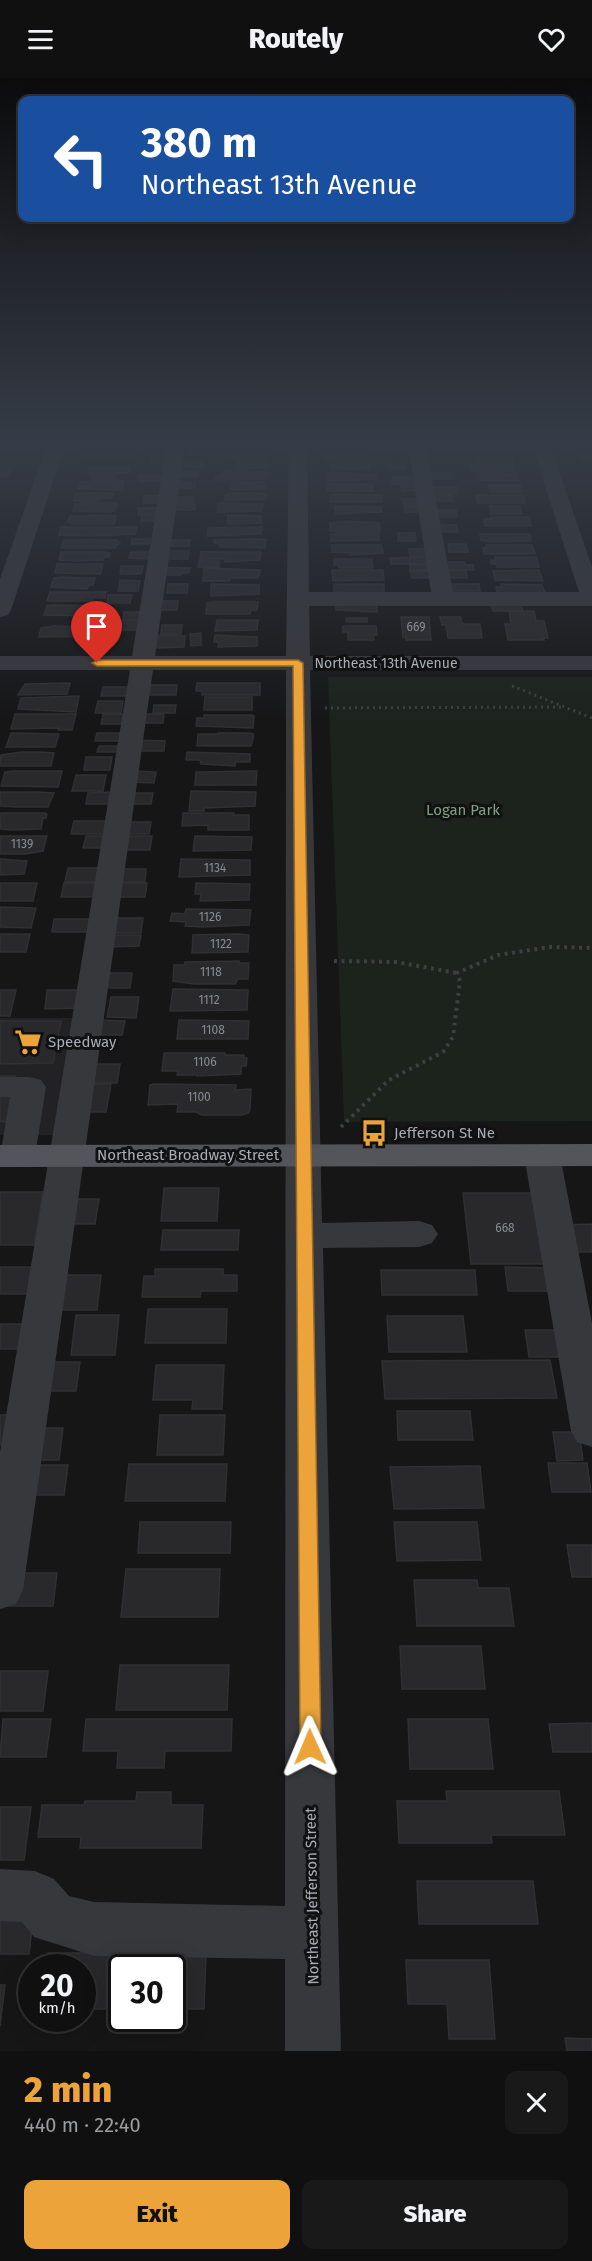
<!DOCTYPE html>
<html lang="en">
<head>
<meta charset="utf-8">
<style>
	body { margin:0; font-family:"Fira Sans",sans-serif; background:#19191a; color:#f1f3f6; height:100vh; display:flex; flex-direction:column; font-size:22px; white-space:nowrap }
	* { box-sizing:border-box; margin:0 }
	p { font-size:20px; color:#9c9d9f }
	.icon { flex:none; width:33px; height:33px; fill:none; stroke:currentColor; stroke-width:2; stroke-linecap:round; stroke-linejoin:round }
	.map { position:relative; height:1973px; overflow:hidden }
	.panel { display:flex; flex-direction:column; background:#101011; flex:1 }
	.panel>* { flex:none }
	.top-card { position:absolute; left:18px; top:18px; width:556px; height:126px; border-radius:12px; box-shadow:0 6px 24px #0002,0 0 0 2px #303031; background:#1a4fa0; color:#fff; overflow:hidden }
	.speed { position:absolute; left:18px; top:1876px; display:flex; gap:12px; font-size:30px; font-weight:700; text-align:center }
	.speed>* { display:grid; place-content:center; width:78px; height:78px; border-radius:50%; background:#101011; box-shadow:0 6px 24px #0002,0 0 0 2px #303031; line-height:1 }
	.speed small { font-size:15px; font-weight:400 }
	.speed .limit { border:3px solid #111; border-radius:9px; background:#fff; color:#111 }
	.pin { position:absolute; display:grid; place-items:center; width:51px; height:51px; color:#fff; margin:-62px -26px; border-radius:50% 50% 50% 0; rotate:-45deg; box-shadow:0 0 6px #0007 }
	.pin .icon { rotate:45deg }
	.me { position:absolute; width:66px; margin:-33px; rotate:359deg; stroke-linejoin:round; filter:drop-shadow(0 0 4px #0008) }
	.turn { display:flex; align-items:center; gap:21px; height:126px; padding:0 24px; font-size:27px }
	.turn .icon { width:78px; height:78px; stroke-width:2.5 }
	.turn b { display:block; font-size:42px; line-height:51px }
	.round { display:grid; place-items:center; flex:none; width:63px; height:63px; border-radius:12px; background:#19191a }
	.headline { display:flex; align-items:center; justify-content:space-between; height:102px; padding:0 24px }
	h1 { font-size:36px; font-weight:800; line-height:45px; color:#eba33a }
	.button { display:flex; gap:12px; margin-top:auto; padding:12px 24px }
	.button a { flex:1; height:69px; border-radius:12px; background:#eba33a; color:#111; font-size:24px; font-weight:800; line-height:69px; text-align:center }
	.button a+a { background:#19191a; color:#f1f3f6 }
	header { display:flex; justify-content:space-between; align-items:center; height:78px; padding:0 24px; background:#101011; font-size:27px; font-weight:800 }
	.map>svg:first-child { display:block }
	.built { fill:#222224 }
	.green { fill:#1c221c }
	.building { fill:#29292b; stroke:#303033; stroke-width:1.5 }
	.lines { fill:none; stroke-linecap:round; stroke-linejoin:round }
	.path-far1 { stroke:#3d3f43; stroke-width:3; stroke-dasharray:2 4; stroke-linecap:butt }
	.path { stroke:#3d3f43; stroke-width:4; stroke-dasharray:3 4.5; stroke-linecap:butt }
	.minor { fill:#37383c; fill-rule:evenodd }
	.major { fill:#53555b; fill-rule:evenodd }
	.route { fill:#eba33a; stroke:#996a26; stroke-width:1.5 }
	.labels { text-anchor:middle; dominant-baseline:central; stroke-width:6; stroke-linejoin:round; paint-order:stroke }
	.number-label { font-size:12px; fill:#888c93 }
	.far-street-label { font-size:14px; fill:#a8aeb7; stroke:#111112 }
	.park-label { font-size:15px; fill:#80a180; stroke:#111112 }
	.poi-label { font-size:15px; fill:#a8aeb7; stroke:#111112; text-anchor:start }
	.street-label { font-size:15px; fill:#a8aeb7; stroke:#111112 }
</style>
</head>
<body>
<header><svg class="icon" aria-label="menu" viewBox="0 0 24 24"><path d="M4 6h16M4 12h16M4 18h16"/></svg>Routely<svg class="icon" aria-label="heart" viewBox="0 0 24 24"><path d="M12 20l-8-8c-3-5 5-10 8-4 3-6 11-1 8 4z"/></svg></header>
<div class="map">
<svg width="592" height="1973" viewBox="0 0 592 1973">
	<rect width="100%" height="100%" fill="#161617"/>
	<path class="built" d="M0,940H84L65,1057H0Z"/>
	<path class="green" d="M328,599H592V1043L344,1044Z"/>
	<path class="building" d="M94,367H130V369L123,370H93Z
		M234,367H263V369L262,372H234Z
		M461,367H510L511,371H462Z
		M574,367H592V374L577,373Z
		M339,368H376L377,375L329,374V370H339Z
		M88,373L131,374L129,380H85Z
		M189,373H209V376L189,378Z
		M213,373H262V377H265V380H229V377H212Z
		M325,376H366L367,383L326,382Z
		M152,377H170L169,385H151Z
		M579,377H592V384L580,383Z
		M474,379H511L514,385L475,384Z
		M185,383H204L203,389H184Z
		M237,383H267V390L236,391Z
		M331,385H369V391L331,392Z
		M389,385H405L406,391H390Z
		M471,386H513L515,393H472Z
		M0,388L11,389L8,398H0Z
		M89,389H130L129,395H115L114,403H92L91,396H88Z
		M179,393H198L197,399H178Z
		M224,393H236L268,394L267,401L215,402L216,398H223Z
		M342,395L376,397V401L326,403L327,396Z
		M427,395H451L452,401H428Z
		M482,395L516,396L518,403L478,402L477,397Z
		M140,397H162V403H139Z
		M392,399H419L420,405L392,406Z
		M124,403L122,412L77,411L78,404Z
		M177,404H195L194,410H176Z
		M231,404H266L265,411L230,412Z
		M327,406H373L374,413H327Z
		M401,406H420L421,412L402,413Z
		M489,407H520L522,414H490Z
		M430,409H457L458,416H431Z
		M85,415H113L112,420H100L99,423H74L76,416Z
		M230,415H252L267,416L266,422H225V417Z
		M334,416L382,417V424H330V417Z
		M432,417H452L453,423H433Z
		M476,417H523L525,425H478Z
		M144,418H163L162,425H143Z
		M175,419H194L193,426H174Z
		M403,421H422L423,428H404Z
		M81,425H113L117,426L115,432L111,434L73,433L75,426Z
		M218,425L263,426L262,433L217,434Z
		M174,426H195V432H173Z
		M334,428L381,429L382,434L336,436Z
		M404,428H424L425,434H405Z
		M490,428H520L522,436H491Z
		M138,430H157L156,436L138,437Z
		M435,432H456L457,439H436Z
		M142,437H160L159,443H141Z
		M228,437L261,438V445L228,446Z
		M81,438L100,437L116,438L114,446H72V444H68L70,438Z
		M491,439H529L531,448H485L484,441H492Z
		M350,443L379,445L380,453H330V445Z
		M437,447H456L458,454H439Z
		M61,449H137L135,456L90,458L59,457Z
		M262,449L261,456L207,458L208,450Z
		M339,455H379V462L331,463V456Z
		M398,455H415L416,463H398Z
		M480,456H530L531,463L492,464L481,462Z
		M132,461H150L149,466H131Z
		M259,461L266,462L265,470L220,469L218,465H214V462Z
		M64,462H117V464H120L115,470H61Z
		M172,462H190L189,468H171Z
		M448,466H466L468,474H449Z
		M331,467H381L383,475L350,477V475L332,474Z
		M486,467H532L535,476H484L483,470H487Z
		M409,471H430L432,479H410Z
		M166,473H189L188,481H165Z
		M61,474H105L110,475L109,479H104L103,482L77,483L59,482Z
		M131,474H150L148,481L129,480Z
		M201,474H261L260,482L225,484L226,481H200Z
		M432,479L433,486H391L390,480Z
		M495,479H536L539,489H497L496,486H491V482H496Z
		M334,481H372L373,490H339L338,487H334Z
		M199,483H219V489H198Z
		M444,484H464L465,487H473L474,492H445Z
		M57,486H103L101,496L55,495Z
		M410,487H427L428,492H410Z
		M121,488H143L141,496H120Z
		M163,489L182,490H190L189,495H181V497H162Z
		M204,490L260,492L259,497L258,500H230V503H203Z
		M332,492H383L384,502L333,503Z
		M446,492H466L467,500H447Z
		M539,492L543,503L495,502L493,493Z
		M410,493H432L434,500H412Z
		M60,499L95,500L93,507H89L87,511L51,509L54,500Z
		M120,502L140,503L138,513H118Z
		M168,506H188L187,515H167Z
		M211,506L259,507V516L211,518Z
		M334,506H384V516L334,514Z
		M448,506H479L480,513H449Z
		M501,506L542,507L545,515L498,516L496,509H502Z
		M50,514H106L105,520H94L93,523H47Z
		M108,517H132L130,525H107Z
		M158,523H178L177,532H156Z
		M520,523L523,533H493L491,524Z
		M213,524H258L257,532H251L250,536H206L207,525Z
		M336,525H377V534L336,532Z
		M52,527L99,528L96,538L44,537L47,528Z
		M509,533H534L536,543H544L548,560H543L544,562H508L505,546H511Z
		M124,534H145L144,542H123Z
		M401,539H429L431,562H406V559H403Z
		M440,539H461L462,546H480L482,560H448L446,547H442Z
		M346,540H367V544H346Z
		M110,542H143L141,552H108Z
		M217,542H258L257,552L215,553Z
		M162,547H182L181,556H161Z
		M54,548L85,549H96L94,558L39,559L41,550Z
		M343,548H376L377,557H373L374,562H348V554H343Z
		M201,555V567L191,568L190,556Z
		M154,557L185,558L184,569L153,570Z
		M215,557L257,559V568L218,569L219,564H214Z
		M70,605L67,616L18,617L25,606Z
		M197,605H260V617H202V613H196Z
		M146,607H177L176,617H144Z
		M103,609H131L129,618H101Z
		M79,618L76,634L18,631L21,620Z
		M205,619H252V632H204Z
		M98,623H123L121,635H95Z
		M154,627H176L175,635H153Z
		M15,636H76L72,652H58L59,650L11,651Z
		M103,636H129L127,646H101Z
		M140,636H164L163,645H139Z
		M204,637H252L254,638L253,650L196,648L197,640H204Z
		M11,655L59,656L55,669H6Z
		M97,655H122L121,663H95Z
		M218,655H250L253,656V661L251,668H197L198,656H218Z
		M137,662L165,663L164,673H135Z
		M99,668H120L119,674H97Z
		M21,674H40L54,675L51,688H0L1,677Z
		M187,674L250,676V684H235V688L201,686L200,682H186Z
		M86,679H112L110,692H84Z
		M12,693H62L58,709L1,708L5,694Z
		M132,693L156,694L154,705L129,704Z
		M257,693L256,707H195L196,694Z
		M76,697H106L103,713H72Z
		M191,713L256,714L255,728L204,730V733H189Z
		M0,714H38L54,715L48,729H17L0,728Z
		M114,714L112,726H86L88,715Z
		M129,715H153L151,726H127Z
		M1,735H45L47,736L46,740H43L41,751L12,752L0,751Z
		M183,735H234L233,737H249V752H208V747L182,748Z
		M74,743H109L107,756H71Z
		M125,744H151L149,756H123Z
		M0,758H47L43,773L25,776H0Z
		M86,758H107L105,770H83Z
		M123,758H152L150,772H121Z
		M195,758L252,759L251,772L193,773Z
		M0,781L27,783L24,796L0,797Z
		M181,781L250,782V797L179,799Z
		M68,790H103L101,804H65Z
		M119,791H146L145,804H117Z
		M0,805H37L33,823H0Z
		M64,805H101L99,819H61Z
		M120,805H147L145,819H118Z
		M196,805L250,806L249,822L200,823L201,816H195Z
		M0,829L36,830L31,850L0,849Z
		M186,831L251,832L249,847L202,849L185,848L186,844L170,843L172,835L185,836Z
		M115,840H143L141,855H113Z
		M54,841H94L92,854H52Z
		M0,856H30L26,874H0Z
		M239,856L249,857L248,874L192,875L193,857Z
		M112,857H141L139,868L110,869Z
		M239,883V885H249L248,901H238L235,906H194L173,903L174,887H184L185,884Z
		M103,895H132L130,910H100Z
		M173,911L248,912L247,932L170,933Z
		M0,912H16L10,938H0Z
		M47,912H84L81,930L45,931Z
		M111,919H139L136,940L107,939Z
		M96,942L125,943L122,957H93Z
		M179,942L249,943L248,961H177Z
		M0,943H61L53,985L0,986Z
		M164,975H225V977H244V980H247L246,988H241V996L197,998V997H177L178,993H162Z
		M89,986H120L117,1005H86Z
		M0,998H15L6,1044L0,1043Z
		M85,1006H111L106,1034H80Z
		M154,1006L236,1007L235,1012L251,1011L250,1032L248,1035L242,1037H202L196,1034H177L178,1026L148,1027L150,1007Z
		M164,1110H219L217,1143H161Z
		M0,1114H43L34,1167H0Z
		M463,1115H538L549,1186H471Z
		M67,1121H99L95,1146H63Z
		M592,1146V1174H565L561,1147Z
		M163,1152H239L238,1172H161Z
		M0,1189H33L28,1216H0Z
		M505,1189L550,1190L553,1213H508Z
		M155,1191H223V1197H237V1213H201L200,1219H142L144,1198H155Z
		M381,1192H475L477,1217H382Z
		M67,1197H101L97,1232H62Z
		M148,1231H227L226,1265H145Z
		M76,1237H119L115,1277H71Z
		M387,1238H463L467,1274H389Z
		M0,1246H25L20,1271H0Z
		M525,1252H561L567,1279H529Z
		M550,1282L557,1320L385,1321L382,1283Z
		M41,1284H80L76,1313H37Z
		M156,1287H224L222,1331H192L193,1322H153Z
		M397,1333H470L473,1362H398Z
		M0,1337H7L2,1367H0Z
		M160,1337H225L223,1377H157Z
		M31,1350H63L59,1382H26Z
		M553,1354H579L583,1382L557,1383Z
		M548,1385H587L591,1414H552Z
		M129,1386H227L225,1423H125Z
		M26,1387H68L64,1417H21Z
		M480,1388L484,1430L394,1431L390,1389Z
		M140,1444H231L230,1475H138Z
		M394,1444H477L481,1482L397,1483Z
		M567,1467H592V1499H572Z
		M126,1491H220L218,1539H121Z
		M10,1495H57L53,1528H5Z
		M414,1502H477L478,1510H509L514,1548H417Z
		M400,1568H481L485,1611H402Z
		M120,1587H229L227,1632H116Z
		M0,1593H48L43,1633H0Z
		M3,1641H51L46,1679H0Z
		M86,1641H232L231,1673H165L164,1690H117L118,1673H83Z
		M408,1641H488L493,1691H410Z
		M592,1645V1674H553L549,1646Z
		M446,1713H559L565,1757H491L492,1765H399L397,1723H447Z
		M137,1714H171V1727H203L201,1770H80L81,1759H38L42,1727H84L85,1723H136Z
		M0,1729H31L24,1782H0Z
		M417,1803H533L538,1846H419Z
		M0,1841H33L29,1876H0Z
		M48,1875H206L204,1931H172V1890H122V1931H82V1890H47Z
		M406,1882H489L495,1961H449L447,1926H408Z
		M0,1907H5L0,1948Z
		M565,1960L592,1961V1973H567Z"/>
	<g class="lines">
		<path class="path-far1" d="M512,608L592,640
			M325,630L564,629"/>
		<path class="path" d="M334,883L396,884L457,895
			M341,1049L389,1002L443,974L453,959L460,903L457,895L498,877L550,869L592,870"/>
		<path class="minor" d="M47,367H65L11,532L8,537L0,539V501Z
			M167,367H185L155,578H286L289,367H307L309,514H431L410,380L405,367H423L428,380L453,514H579L532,367H550L592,489V528H309L310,578H592V592H310L322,1145L419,1143L432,1147L438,1156L432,1165L419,1169L323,1170L341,1973H285V1881L94,1878L34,1859L22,1844L0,1843V1791L35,1793L54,1801L69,1818L94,1824L285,1828L286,592H153L23,1512L16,1526L0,1531V1374L130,592H0V578H132Z
			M0,999H29L41,1002L46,1009L35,1078L29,1086L17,1089L5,1086L0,1079L10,1019H0Z
			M542,1066L554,1069L560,1077L592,1245V1369L577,1364L571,1353L524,1077L530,1069Z"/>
		<path class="major" d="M592,1066V1088L0,1089V1067Z"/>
	</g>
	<linearGradient id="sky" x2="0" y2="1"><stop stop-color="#0c0c0d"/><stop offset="0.57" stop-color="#363c47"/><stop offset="1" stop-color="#363c47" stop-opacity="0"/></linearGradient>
	<rect width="592" height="643" fill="url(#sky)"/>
	<path class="route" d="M298,582L303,585L321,1669L318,1676L310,1679L303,1676L300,1669L293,588H97L92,585L97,582Z"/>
	<defs>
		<symbol id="supermarket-bare" viewBox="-9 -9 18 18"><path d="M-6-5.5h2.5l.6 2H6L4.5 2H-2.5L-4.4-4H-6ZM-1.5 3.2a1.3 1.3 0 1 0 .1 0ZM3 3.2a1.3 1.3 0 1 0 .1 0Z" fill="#eba33a" stroke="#111112" stroke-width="2.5" paint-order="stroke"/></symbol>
		<symbol id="bus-bare" viewBox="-9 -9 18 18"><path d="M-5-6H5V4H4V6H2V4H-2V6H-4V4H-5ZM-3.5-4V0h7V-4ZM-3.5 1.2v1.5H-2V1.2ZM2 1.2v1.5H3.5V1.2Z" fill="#eba33a" stroke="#111112" stroke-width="2.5" paint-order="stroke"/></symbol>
	</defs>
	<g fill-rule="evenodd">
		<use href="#supermarket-bare" x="9" y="945" width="38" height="38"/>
		<use href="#bus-bare" x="355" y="1036" width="38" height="38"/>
	</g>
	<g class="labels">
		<g class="number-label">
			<text x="416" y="549">669</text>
			<text x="22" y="766">1139</text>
			<text x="215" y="790">1134</text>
			<text x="210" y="839">1126</text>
			<text x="221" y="866">1122</text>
			<text x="211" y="894">1118</text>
			<text x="209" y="922">1112</text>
			<text x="213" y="952">1108</text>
			<text x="205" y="984">1106</text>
			<text x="199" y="1019">1100</text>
			<text x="505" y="1150">668</text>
		</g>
		<g class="far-street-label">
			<text x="386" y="585">Northeast 13th Avenue</text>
		</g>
		<g class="park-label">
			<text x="463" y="732">Logan Park</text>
		</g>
		<g class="poi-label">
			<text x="48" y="964">Speedway</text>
			<text x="394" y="1055">Jefferson St Ne</text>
		</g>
		<g class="street-label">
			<text x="188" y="1077">Northeast Broadway Street</text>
			<text transform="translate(312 1818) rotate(-91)">Northeast Jefferson Street</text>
		</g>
	</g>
</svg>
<div class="speed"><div>20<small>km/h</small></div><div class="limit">30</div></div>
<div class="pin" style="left:97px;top:585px;background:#d93025"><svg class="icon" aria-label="arrive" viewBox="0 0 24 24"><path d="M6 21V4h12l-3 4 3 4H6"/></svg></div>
<svg class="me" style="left:310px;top:1669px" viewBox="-20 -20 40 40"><path d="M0-17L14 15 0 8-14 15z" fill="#eba33a" stroke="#fff" stroke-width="4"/></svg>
<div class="top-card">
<div class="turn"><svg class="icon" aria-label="left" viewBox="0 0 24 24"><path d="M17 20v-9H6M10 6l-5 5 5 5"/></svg><div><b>380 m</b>Northeast 13th Avenue</div></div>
</div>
</div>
<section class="panel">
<div class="headline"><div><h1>2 min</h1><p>440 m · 22:40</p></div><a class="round"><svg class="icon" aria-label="close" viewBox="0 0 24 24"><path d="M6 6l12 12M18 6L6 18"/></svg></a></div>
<div class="button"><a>Exit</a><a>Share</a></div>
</section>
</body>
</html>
